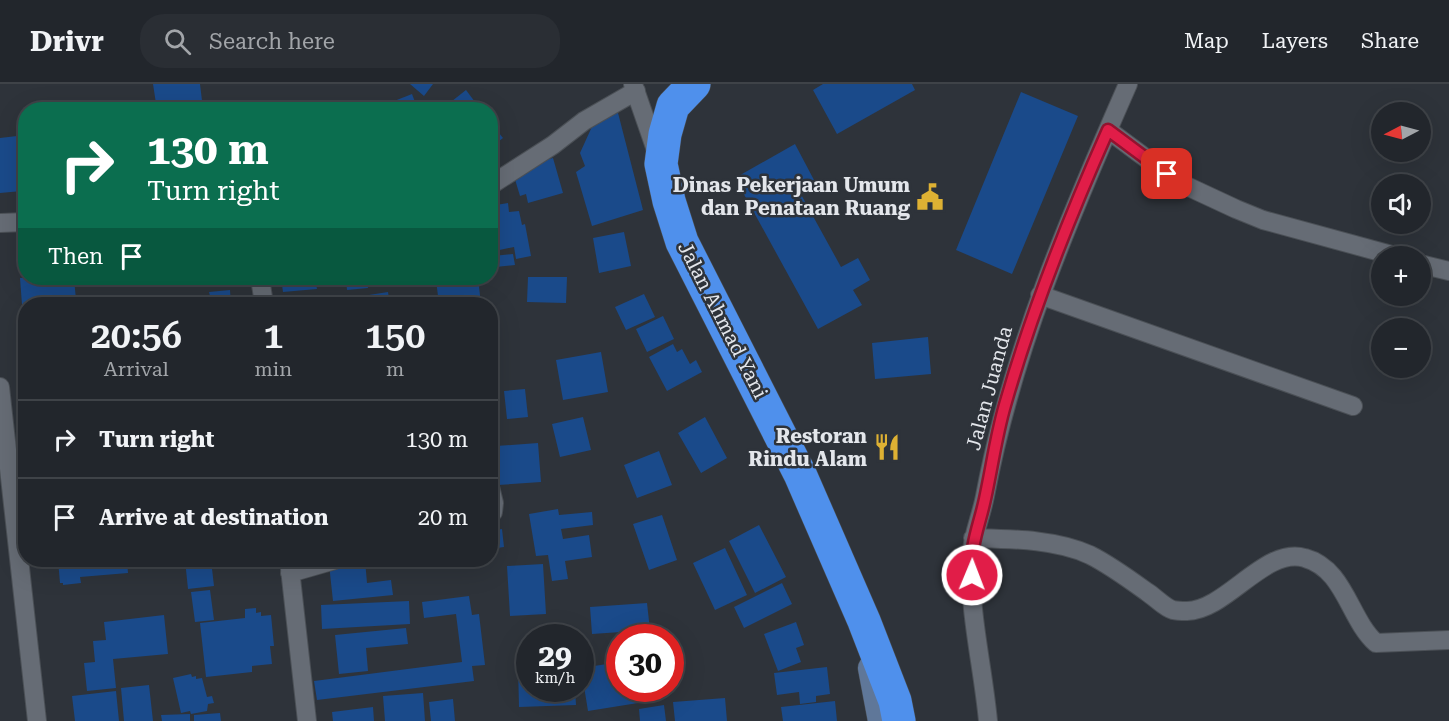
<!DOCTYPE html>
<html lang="en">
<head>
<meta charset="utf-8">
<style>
	body { margin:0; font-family:"Roboto Serif",serif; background:#2a2e34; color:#f1f3f6; height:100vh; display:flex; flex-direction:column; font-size:22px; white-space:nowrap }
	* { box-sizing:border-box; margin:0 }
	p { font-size:20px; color:#a2a5a9 }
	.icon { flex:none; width:33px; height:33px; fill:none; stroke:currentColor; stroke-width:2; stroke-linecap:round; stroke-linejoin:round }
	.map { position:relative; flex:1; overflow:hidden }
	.side { position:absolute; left:18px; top:213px; width:480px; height:270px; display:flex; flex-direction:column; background:#22262c; border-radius:24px; box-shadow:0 6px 24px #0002,0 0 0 2px #3f4348 }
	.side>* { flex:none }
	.guide { position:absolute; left:18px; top:18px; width:480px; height:183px; border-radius:24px; box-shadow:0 6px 24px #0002,0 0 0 2px #3f4348; background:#0b6e4f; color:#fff; overflow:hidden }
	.needle { width:39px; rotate:264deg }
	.controls { position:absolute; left:1371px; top:18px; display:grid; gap:12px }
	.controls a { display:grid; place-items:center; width:60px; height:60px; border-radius:50%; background:#22262c; box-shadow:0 6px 24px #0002,0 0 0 2px #3f4348; font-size:30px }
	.speed { position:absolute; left:516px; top:540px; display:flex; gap:12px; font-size:30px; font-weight:700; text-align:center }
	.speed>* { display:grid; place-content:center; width:78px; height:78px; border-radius:50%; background:#22262c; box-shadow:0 6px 24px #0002,0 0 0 2px #3f4348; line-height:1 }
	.speed small { font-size:15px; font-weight:400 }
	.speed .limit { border:9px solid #d22; background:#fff; color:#111 }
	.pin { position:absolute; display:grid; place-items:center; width:51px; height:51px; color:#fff; margin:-26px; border-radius:12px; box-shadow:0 3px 9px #0006 }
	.me { position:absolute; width:66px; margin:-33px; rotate:1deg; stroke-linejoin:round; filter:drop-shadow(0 0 4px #0008) }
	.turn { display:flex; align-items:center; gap:21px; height:126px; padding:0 30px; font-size:27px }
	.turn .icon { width:78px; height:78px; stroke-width:2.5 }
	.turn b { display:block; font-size:42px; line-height:51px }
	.then { display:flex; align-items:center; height:57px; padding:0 30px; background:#0003; gap:12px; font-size:22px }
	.eta { display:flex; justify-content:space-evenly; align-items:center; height:102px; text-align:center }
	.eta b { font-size:36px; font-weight:600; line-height:42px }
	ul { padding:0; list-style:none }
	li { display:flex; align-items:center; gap:18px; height:78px; padding:0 30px; border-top:2px solid #3f4348 }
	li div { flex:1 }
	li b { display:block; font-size:22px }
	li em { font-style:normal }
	header { display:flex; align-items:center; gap:36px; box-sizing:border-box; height:84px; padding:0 30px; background:#22262c; border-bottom:2px solid #3f4348 }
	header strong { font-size:28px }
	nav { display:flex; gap:33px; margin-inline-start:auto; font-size:21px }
	.search { width:420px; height:54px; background:#2a2e34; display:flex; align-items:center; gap:15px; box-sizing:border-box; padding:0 21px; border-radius:24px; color:#a2a5a9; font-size:22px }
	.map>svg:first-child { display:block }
	.building { fill:#1a4a8a }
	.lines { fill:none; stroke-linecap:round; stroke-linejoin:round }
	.street-casing { stroke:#4b5056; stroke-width:20 }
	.secondary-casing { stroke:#4b5056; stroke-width:27 }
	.highway-casing { stroke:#4b5056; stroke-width:34 }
	.street { stroke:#666c75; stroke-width:18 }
	.secondary { stroke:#5f7799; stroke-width:26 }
	.highway { stroke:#4f90ec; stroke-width:33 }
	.route-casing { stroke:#92132f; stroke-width:15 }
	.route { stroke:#e11d48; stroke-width:10 }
	.labels { text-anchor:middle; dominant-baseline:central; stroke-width:5; stroke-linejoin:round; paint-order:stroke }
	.poi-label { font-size:20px; font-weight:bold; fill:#e3e6eb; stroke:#2e333a; text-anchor:end }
	.street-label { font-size:20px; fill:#e3e6eb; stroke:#2e333a }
</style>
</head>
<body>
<header>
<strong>Drivr</strong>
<div class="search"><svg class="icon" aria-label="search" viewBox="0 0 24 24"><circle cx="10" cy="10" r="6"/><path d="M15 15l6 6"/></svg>Search here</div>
<nav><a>Map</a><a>Layers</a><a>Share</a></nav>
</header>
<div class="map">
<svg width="1449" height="637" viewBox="0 0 1449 637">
	<rect width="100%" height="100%" fill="#2e333a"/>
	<path class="building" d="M153,0H200L203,25L157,26Z
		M410,0H433L424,12Z
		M823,0H912L915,6L837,50L813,6Z
		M466,6L481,26H450L447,21Z
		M1021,8L1078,32L1012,190L956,166Z
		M412,10L418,26H357L377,17L379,23Z
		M617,25L643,126L592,142L576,88L585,82L580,69L595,36Z
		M490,38L503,54L490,64Z
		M17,52L22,107L0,109V54Z
		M795,60L814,96L798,105L841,183L858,174L870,196L853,206L862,221L818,245L735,94Z
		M553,74L563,109L528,119L526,110L520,112L514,92L526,81Z
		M508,119L509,128L519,127L522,141L525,140L531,172L516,175L514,163L490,168V122Z
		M624,148L631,182L599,189L593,154Z
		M513,170L515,181L495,183L493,172Z
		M528,193H567L566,219L527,218Z
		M20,194H36V199L48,198L47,194H74L76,216L66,217L67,220H26V247H24Z
		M281,194H367L368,204L347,206L346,196L316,199L317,205L283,208Z
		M466,194H478L481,220H439L436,196Z
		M230,206L231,220H186V215L210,212L209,208Z
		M388,208L390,220H318V219Z
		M644,210L655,233L626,246L615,223Z
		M663,232L674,255L647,268L636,245Z
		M928,253L931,290L875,295L872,259Z
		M673,260L677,268L682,265L690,280L696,276L702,288L667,307L649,273Z
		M601,268L608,308L563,316L556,276Z
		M525,305L528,333L507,335L504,307Z
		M583,333L591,366L560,373L552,340Z
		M705,333L727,374L701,389L678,349Z
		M538,359L541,398L498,401L496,362Z
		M659,367L672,401L637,414L624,381Z
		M558,425L559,431L592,428L593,441L561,445L563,455L589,451L592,473L565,477L568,495L552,497L548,471L536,472L529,430Z
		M662,431L677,476L649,486L633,440Z
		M759,441L786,493L755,509L729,457Z
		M502,445L504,463L490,465V447Z
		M725,464L747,511L715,526L693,479Z
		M58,476H127L128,489L80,493L81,499L63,501V499H60Z
		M185,476H211L214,502L188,505Z
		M365,476L367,499L391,496L393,511L333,517L329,480Z
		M427,476H481L482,477L428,484Z
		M543,480L546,530L510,532L507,482Z
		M782,499L792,520L744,544L734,523Z
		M210,506L214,536L195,538L191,508Z
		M469,512L472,531L479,530L485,581L472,582L474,597L317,616L314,597L462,578L456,530L424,534L422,518Z
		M409,517L410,540L322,545L321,521Z
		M647,519L650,546L592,550L590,523Z
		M256,524V529L261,528V532L271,531L274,562H270L272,580L252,582V588L206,593L200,539L245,534V525Z
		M164,531L168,570L113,575L116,604L87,607L84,579L95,578L93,557L106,556L104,538Z
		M796,538L804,561L796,564L801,578L778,587L764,550Z
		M406,544L408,560L366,564L368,587L339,590L335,551Z
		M620,578V604H661L663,615L588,627L581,584Z
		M518,582H530V604H575L576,621L519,623Z
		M827,583L830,610L816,612V618L800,620L799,608L777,611L774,589Z
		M191,590L192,593L196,592V595L202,594L207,613L212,612L214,619L208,620L207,627L191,630L190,627L181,629L173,594Z
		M149,601L153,637H124L121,604Z
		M116,607L119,637H75L72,612Z
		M423,609L425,637H385L383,612Z
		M725,614L727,637H675L673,618Z
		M453,615L455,637H431L429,618Z
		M835,617L837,637H783L781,623Z
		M664,621L666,637H640L639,625Z
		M373,623L374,637H333L332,628Z
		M220,629L221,637H194V631Z
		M190,630V637H162L161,631Z"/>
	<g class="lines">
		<defs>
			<path id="street" d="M633,0L657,69
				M1108,46L1178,98L1236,125L1263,136L1395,172
				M494,99L553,61L584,37L636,7
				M0,139L26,138
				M1420,180L1449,187
				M260,194L264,220
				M1040,211L1353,322
				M0,303L37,637
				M490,403L494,419L493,428L490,429
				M973,454C1010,455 1056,455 1090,471C1110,481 1129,495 1147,508C1155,513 1165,524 1173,526C1177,527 1183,527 1187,527C1227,526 1265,462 1305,474C1345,485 1349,535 1376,559L1449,556
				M289,476L307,637
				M290,489L335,476
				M988,637C983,583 969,529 971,474C972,452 981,433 985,412C1012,267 1069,134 1128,0"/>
			<path id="secondary" d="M871,584L881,637"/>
			<path id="highway" d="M694,0L673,22L665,50L661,80L669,117L682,158L800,390L864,537L895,617L899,637"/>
		</defs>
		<use href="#street" class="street-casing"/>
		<use href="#secondary" class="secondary-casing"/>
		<use href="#highway" class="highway-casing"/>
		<use href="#street" class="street"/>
		<use href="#secondary" class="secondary"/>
		<use href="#highway" class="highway"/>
	</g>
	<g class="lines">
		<defs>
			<path id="route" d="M972,491C970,460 979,443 985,415C992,383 996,352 1005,321C1032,226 1068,136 1108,46L1167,90"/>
		</defs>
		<use href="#route" class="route-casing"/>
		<use href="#route" class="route"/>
	</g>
	<defs>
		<symbol id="civic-bare" viewBox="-9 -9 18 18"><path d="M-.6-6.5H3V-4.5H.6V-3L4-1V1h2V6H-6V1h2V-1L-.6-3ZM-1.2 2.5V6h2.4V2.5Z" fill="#deb133" stroke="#2e333a" stroke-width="2.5" paint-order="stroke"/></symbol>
		<symbol id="restaurant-bare" viewBox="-9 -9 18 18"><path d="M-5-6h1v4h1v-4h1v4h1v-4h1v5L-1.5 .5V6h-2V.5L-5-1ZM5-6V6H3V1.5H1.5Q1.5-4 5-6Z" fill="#deb133" stroke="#2e333a" stroke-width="2.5" paint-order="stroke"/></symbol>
	</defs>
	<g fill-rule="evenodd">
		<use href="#civic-bare" x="911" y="94" width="38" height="38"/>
		<use href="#restaurant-bare" x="868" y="344" width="38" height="38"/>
	</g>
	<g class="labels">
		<g class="poi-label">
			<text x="910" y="101">Dinas Pekerjaan Umum<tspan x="910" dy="23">dan Penataan Ruang</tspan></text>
			<text x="867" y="352">Restoran<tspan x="867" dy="23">Rindu Alam</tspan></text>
		</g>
		<g class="street-label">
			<text transform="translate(723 236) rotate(63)">Jalan Ahmad Yani</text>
			<text transform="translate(989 304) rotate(-75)">Jalan Juanda</text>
		</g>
	</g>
</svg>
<div class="controls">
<a><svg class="needle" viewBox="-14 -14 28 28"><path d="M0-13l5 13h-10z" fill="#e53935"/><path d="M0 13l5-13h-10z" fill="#a2a5a9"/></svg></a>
<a><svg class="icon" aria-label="sound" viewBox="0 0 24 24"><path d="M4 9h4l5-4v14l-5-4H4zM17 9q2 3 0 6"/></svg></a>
<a>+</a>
<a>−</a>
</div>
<div class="speed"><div>29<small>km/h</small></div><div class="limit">30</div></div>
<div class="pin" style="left:1167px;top:90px;background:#d93025"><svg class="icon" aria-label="arrive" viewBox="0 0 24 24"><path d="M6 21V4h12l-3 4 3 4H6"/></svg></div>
<svg class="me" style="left:972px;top:491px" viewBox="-20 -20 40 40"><circle r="17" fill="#e11d48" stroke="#fff" stroke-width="3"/><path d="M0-11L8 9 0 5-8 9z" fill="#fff"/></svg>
<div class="guide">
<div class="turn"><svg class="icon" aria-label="right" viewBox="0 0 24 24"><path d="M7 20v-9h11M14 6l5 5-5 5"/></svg><div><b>130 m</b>Turn right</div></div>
<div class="then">Then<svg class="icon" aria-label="arrive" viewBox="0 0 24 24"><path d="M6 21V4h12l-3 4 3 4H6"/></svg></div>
</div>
<section class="side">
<div class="eta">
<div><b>20:56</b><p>Arrival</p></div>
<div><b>1</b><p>min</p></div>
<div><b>150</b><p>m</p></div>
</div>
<ul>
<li><svg class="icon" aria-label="right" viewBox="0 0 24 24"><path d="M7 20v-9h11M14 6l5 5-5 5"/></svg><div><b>Turn right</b></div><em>130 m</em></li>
<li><svg class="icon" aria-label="arrive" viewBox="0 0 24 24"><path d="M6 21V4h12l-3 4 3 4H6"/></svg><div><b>Arrive at destination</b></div><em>20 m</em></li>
</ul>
</section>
</div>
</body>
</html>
